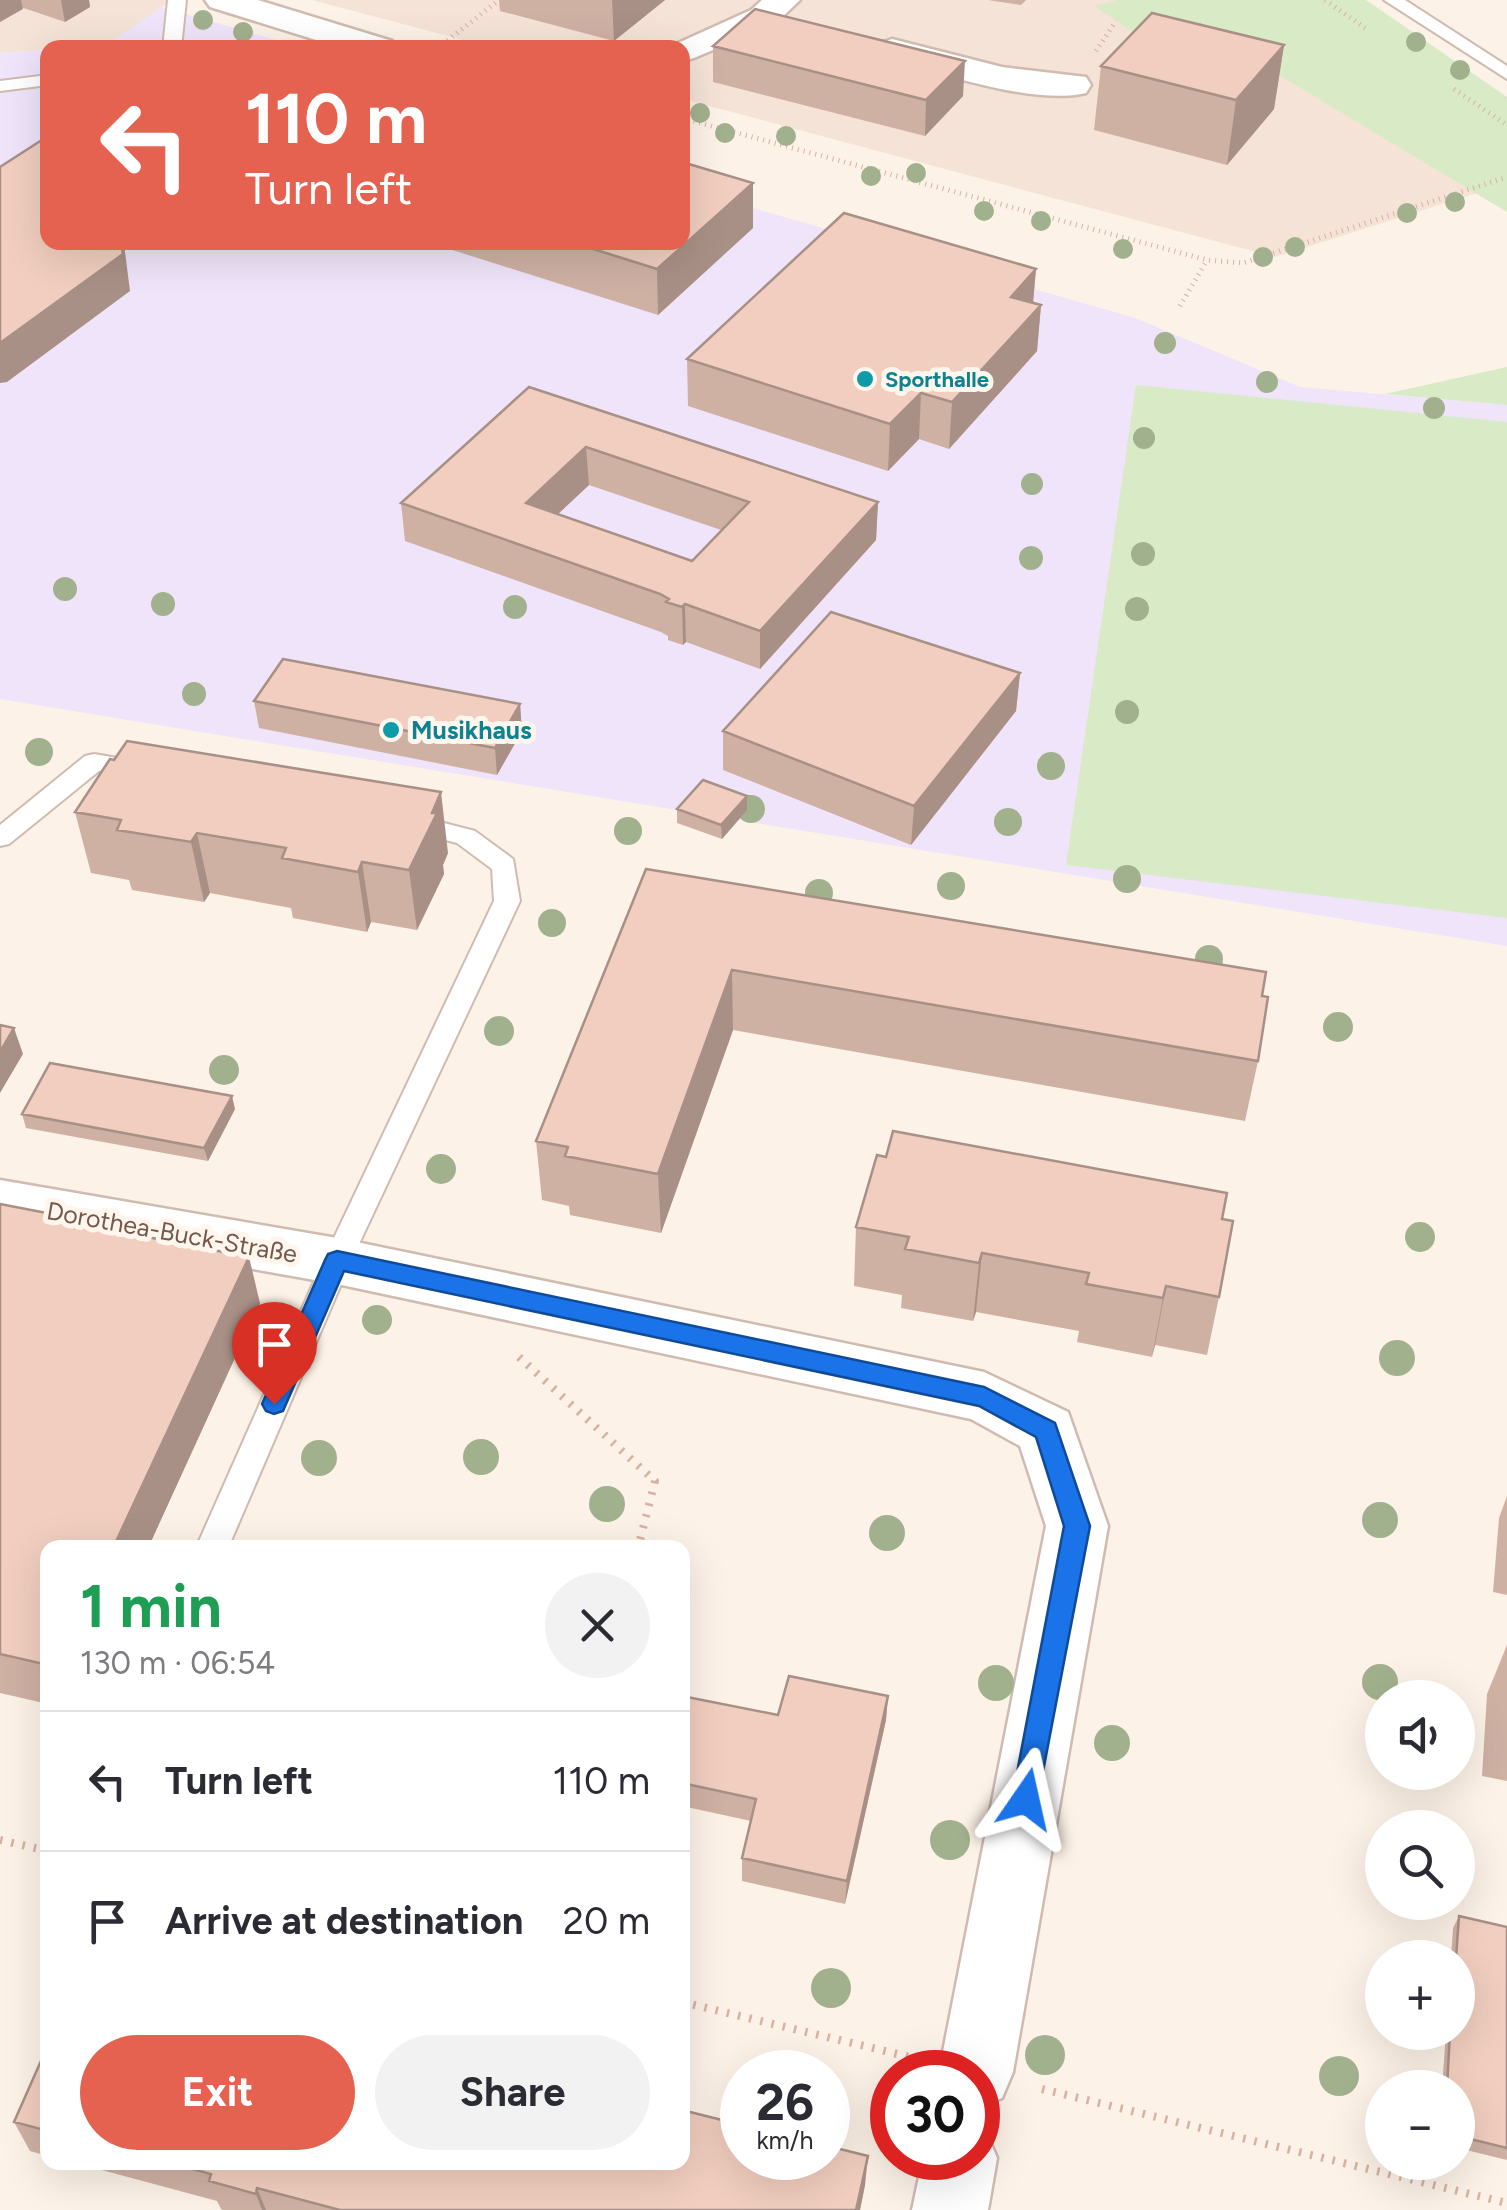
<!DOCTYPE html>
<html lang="en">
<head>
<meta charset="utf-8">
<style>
	body { margin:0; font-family:Figtree,sans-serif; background:#f2f2f3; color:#2b2b33; height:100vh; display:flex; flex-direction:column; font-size:38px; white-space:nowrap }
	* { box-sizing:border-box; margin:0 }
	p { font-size:32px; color:#7c7c81 }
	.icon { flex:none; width:55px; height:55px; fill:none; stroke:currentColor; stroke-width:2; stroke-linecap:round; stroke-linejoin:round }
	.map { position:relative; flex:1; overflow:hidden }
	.drawer { position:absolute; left:40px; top:1540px; width:650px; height:630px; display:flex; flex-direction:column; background:#fff; border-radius:20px; box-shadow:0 10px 40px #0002 }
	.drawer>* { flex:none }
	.hud { position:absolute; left:40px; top:40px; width:650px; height:210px; border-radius:20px; box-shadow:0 10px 40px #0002; background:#e4624f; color:#fff; overflow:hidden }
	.fabs { position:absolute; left:1365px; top:1680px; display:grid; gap:20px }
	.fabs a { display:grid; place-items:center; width:110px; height:110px; border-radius:50%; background:#fff; box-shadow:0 10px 40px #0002; font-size:50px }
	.speed { position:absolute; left:720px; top:2050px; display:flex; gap:20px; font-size:50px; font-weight:700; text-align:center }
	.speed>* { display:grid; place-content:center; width:130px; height:130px; border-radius:50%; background:#fff; box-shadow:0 10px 40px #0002; line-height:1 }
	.speed small { font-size:25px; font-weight:400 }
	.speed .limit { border:15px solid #d22; background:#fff; color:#111 }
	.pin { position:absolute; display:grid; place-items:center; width:85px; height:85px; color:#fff; margin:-102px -42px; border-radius:50% 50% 50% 0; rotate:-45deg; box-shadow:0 0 10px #0007 }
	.pin .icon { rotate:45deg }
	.me { position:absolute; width:110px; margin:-55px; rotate:11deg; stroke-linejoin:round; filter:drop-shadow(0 0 8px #0008) }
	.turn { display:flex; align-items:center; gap:35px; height:210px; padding:0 40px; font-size:45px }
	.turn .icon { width:130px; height:130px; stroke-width:2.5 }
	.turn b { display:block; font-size:70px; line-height:85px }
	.round { display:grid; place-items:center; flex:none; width:105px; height:105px; border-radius:52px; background:#f2f2f3 }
	.head { display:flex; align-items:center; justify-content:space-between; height:170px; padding:0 40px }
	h1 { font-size:60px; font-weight:700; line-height:75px; color:#1e9e55 }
	.button { display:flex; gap:20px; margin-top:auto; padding:20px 40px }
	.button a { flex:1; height:115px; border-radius:60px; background:#e4624f; color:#fff; font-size:40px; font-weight:700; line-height:115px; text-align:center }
	.button a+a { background:#f2f2f3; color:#2b2b33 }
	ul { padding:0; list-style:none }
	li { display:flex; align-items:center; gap:30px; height:140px; padding:0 40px; border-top:2px solid #e1e1e2 }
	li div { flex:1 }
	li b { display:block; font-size:38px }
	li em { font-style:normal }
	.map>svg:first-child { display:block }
	.residential { fill:#f4e3d6 }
	.education { fill:#efe4f9 }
	.green { fill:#d8eac6 }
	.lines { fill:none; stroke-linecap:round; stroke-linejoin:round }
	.lane-casing { stroke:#d0bbb0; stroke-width:4 }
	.street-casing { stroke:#d0bbb0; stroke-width:5 }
	.path-far1 { stroke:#d7b2a2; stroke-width:5; stroke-dasharray:1 5; stroke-linecap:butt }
	.path { stroke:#d7b2a2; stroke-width:8; stroke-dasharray:2.5 9; stroke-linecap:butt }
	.lane { fill:#fff; fill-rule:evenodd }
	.street { fill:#fff; fill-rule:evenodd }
	.tree { fill:#a2b18d }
	.wall { fill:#cfb1a4; fill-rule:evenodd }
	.shaded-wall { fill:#a99086 }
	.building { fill:#f1cebf; stroke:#a99086; stroke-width:2.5; fill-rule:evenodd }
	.route { fill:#1a73e8; stroke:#114b97; stroke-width:2.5 }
	.culture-dot { fill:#0f9aa8; stroke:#fff6ee; stroke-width:4 }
	.labels { text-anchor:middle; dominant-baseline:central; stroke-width:10; stroke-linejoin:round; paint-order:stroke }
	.far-culture-label { font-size:22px; font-weight:bold; fill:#0d838f; stroke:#fff6ee; text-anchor:start }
	.culture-label { font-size:25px; font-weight:bold; fill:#0d838f; stroke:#fff6ee; text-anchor:start }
	.street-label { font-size:25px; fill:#76574c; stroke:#fff6ee }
</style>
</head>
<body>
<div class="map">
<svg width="1507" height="2210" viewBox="0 0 1507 2210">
	<rect width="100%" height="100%" fill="#fcf2e7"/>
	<path class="residential" d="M0,0H172L108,44L0,53Z
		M312,0H1159L1477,193L1275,257L683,99L682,48L490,47Z"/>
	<path class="education" d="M161,7L300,47L64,48L108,44Z
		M47,49L48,242H682L683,188L1135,318L1300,387L1507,405V946L0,699V53Z"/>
	<path class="green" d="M1117,0H1366L1507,97V212L1197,26L1146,41L1095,6Z
		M1507,367V405L1385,394Z
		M1136,385L1507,422V918L1066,865Z"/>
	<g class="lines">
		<defs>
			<path id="lane" d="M168,0H186L181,48H163Z
				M1384,0H1405L1507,66V79Z
				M48,75V85L0,91V81Z
				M94,754L141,762L153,770L141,778L99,771L9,844L0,846V825L85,756Z
				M409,814L475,831L513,859L520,901L351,1261L228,1548H196L323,1261L494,901L492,869L457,843L400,828L397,822L400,816Z"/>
			<path id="street" d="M205,0H258L392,41L397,48H342L210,7Z
				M762,0H800L775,24L694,58L682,61V48H667L751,10Z
				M892,39L1002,67L1086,77L1091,85L1086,93C1033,106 934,71 880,57L874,50L880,43Z
				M0,1180L337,1238L984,1372L1068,1412L1108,1526L1013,2072L1002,2098L978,2108V2072H939L1046,1526L1020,1446L971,1419L337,1284L0,1224Z
				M978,2128L986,2132L997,2158L988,2210H912L923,2158H978Z"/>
		</defs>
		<use href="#lane" class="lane-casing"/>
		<use href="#street" class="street-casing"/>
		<path class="path-far1" d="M1325,0L1365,28
			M438,48L499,0
			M1096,51L1116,21
			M1454,89L1507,125
			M682,118L1207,260L1243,263L1507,177
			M1180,306L1207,260"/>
		<path class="path" d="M519,1357L655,1481L638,1548
			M0,1840L48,1851
			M682,2002L910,2057
			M1042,2089L1507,2203"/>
		<use href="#lane" class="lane"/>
		<use href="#street" class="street"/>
	</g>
	<g class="tree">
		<circle cx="203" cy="20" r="10"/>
		<circle cx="243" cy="32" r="10"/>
		<circle cx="1416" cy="42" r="10"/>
		<circle cx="1460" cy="70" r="10"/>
		<circle cx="700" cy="113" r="10"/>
		<circle cx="725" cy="133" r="10"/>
		<circle cx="786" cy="136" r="10"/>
		<circle cx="916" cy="173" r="10"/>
		<circle cx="871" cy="176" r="10"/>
		<circle cx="1455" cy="202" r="10"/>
		<circle cx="984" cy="211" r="10"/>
		<circle cx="1407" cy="213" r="10"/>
		<circle cx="1041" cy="221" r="10"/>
		<circle cx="1295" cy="247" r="10"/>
		<circle cx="1123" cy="249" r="10"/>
		<circle cx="1263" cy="257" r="10"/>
		<circle cx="1165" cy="343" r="11"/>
		<circle cx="1267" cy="382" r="11"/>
		<circle cx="1434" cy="408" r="11"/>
		<circle cx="1144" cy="438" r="11"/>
		<circle cx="1032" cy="484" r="11"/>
		<circle cx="1143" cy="554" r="12"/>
		<circle cx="1031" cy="558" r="12"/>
		<circle cx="65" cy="589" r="12"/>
		<circle cx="163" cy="604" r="12"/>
		<circle cx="515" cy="607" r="12"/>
		<circle cx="1137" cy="609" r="12"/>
		<circle cx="194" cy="694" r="12"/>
		<circle cx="1127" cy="712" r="12"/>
		<circle cx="39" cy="752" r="14"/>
		<circle cx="1051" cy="766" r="14"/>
		<circle cx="751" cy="809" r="14"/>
		<circle cx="1008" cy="822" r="14"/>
		<circle cx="628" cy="831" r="14"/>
		<circle cx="1127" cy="879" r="14"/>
		<circle cx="951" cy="886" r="14"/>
		<circle cx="819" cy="893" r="14"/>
		<circle cx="552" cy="923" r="14"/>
		<circle cx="1209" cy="959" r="14"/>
		<circle cx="1338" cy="1027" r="15"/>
		<circle cx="499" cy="1031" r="15"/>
		<circle cx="224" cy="1070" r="15"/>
		<circle cx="441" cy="1169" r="15"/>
		<circle cx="1420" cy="1237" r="15"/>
		<circle cx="377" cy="1320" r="15"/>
		<circle cx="1397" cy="1358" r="18"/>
		<circle cx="481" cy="1457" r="18"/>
		<circle cx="319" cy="1458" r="18"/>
		<circle cx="607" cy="1504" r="18"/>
		<circle cx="1380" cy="1520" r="18"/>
		<circle cx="887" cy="1533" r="18"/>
		<circle cx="1380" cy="1682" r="18"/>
		<circle cx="996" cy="1683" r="18"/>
		<circle cx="1112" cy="1743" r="18"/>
		<circle cx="950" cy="1840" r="20"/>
		<circle cx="831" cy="1988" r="20"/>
		<circle cx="1045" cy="2055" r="20"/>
		<circle cx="1339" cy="2076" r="20"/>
	</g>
	<path class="wall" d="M0,0H89L90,7L65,22Z
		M499,0H665L614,41L500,11Z
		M988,0H1026L1021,5Z
		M1284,45L1274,109L1227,165L1094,130L1101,66Z
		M713,46L963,96L925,136L713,82Z
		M753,228L658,315L427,242H682Z
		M1036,269L1033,303L1041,305L1037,351L949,449L919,439L888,471L688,406L687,359Z
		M529,387L878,502L876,540L760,669L686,642L683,645L668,640V636L661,632L405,541L401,503ZM589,485L721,530L692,561L558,514Z
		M1020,673L1016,711L911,845L723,770V731Z
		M254,701L520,704L522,731L497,775L259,728Z
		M677,809L747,810L722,839L677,823Z
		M75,812L448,853L443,865L444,874L417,930L371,922L367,932L293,918L291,908L210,893L204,902L132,890L129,880L91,873Z
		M646,869L1262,996L1258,1061L1245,1121L733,1030L661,1233L570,1215L569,1206L542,1200L536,1141Z
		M235,1109L208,1161L26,1128L22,1114Z
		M0,1204L119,1227L120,1231L260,1303L148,1548H48V1704L0,1693Z
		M1222,1219L1219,1297L1207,1355L1155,1345L1152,1357L1077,1342L1079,1331L976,1312L973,1321L901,1308L902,1295L854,1286L856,1227Z
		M1507,1496V1595L1493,1592L1499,1518Z
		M1507,1645V1781L1482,1776L1487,1694Z
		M682,1696L778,1715L888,1696L886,1720L845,1904L742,1881V1858L751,1821L682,1806Z
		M1459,1916L1507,1927V2160L1458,2148V2088H1442L1446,2032H1458V1958H1451L1453,1928Z
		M48,2045V2156L30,2151L14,2122Z
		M72,2162H682L865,2185L860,2210H223L221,2209L217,2201Z"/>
	<path class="shaded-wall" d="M0,0H21L23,9L0,22Z
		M61,0H89L90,7L65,22Z
		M612,0H665L614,41Z
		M1284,45L1274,109L1227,165L1236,100Z
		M965,61L963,96L925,136L926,100Z
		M753,183V228L658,315L657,269Z
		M121,242H126L124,244L130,291L7,382L0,383V343Z
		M1036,269L1032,314L1041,305L1037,351L949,449L952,402L1011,297Z
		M921,393L919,439L888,471L890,424Z
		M586,447L589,485L529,541L526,503Z
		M878,502L876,540L760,669V631Z
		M685,604L686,642L683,645L682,607Z
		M1020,673L1016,711L911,845L914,806Z
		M520,704L522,731L497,775L495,748Z
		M441,792L448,853L443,865L444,874L417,930L409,870Z
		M747,796V810L722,839L721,825Z
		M197,833L210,893L204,902L191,842Z
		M362,862L371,922L367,932L358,872Z
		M732,970L733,1030L661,1233L658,1174Z
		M14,1028L23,1054L0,1093V1052Z
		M232,1096L235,1109L208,1161L204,1148Z
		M982,1253L976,1312L973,1321L979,1263Z
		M249,1257L260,1303L148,1548H113Z
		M1166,1286L1155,1345L1152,1357L1163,1298Z
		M888,1696L886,1720L845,1904L847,1881Z
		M868,2156L865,2185L860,2210H856Z
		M257,2188L266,2210H262L256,2194Z"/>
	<path class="building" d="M755,9L965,61L926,100L713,46Z
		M1152,13L1284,45L1236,100L1101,66Z
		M48,136V242H121L123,254L0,343V167Z
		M682,162L753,183L657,269L571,242H682Z
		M844,213L1036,269L1011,297L1041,305L952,402L921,393L890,424L687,359Z
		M529,387L878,502L760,631L685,604L682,607L666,602L669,599L660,594L401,503ZM586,447L749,502L692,561L526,503Z
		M831,612L1020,673L914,806L723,731Z
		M283,659L520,704L495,748L254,701Z
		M127,741L441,792L432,813H437L409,870L362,862L358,872L282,858L286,848L197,833L191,842L117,830L121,820L75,812L110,759L114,760Z
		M703,780L747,796L721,825L677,809Z
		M646,869L1266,972L1262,996L1268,997L1258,1061L732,970L658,1174L565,1156L568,1147L536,1141Z
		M0,1025L14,1028L0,1052Z
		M50,1063L232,1096L204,1148L22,1114Z
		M893,1131L1227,1193L1222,1219L1233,1221L1219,1297L1166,1286L1163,1298L1086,1284L1089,1273L982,1253L979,1263L905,1249L909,1237L856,1227L877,1155L886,1157Z
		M0,1204L119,1227L117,1231L249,1257L113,1548H48V1665L0,1654Z
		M789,1676L888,1696L847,1881L742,1858L756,1799L682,1783V1696L778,1715Z
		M1459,1916L1507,1927V2148L1458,2136V2088H1447L1450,2032H1458V1958H1456Z
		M48,2045V2131L14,2122Z
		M682,2110L742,2125V2158H828V2146L868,2156L856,2210H340L257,2188L256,2194L209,2181L211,2174L167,2162H682Z"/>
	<path class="route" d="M337,1251L984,1387L1055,1423L1090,1526L1036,1808L1026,1812L1016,1808L1012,1799L1064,1526L1036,1437L979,1406L344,1271L283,1411L274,1414L266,1411L262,1404L325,1260L328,1254Z"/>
	<g class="culture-dot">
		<circle cx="865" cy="379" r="10"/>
		<circle cx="391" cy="730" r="10"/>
	</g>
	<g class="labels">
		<g class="far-culture-label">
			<text x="885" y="379">Sporthalle</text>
		</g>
		<g class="culture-label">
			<text x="411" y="730">Musikhaus</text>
		</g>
		<g class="street-label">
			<text transform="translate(172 1232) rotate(10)">Dorothea-Buck-Straße</text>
		</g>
	</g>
</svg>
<div class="fabs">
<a><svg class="icon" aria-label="sound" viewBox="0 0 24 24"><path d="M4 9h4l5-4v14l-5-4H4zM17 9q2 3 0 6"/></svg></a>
<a><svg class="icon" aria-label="search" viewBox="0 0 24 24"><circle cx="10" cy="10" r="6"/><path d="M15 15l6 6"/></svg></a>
<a>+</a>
<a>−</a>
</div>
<div class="speed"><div>26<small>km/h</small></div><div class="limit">30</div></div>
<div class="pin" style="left:274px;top:1404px;background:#d93025"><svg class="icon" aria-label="arrive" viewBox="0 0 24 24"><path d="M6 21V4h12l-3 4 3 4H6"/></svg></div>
<svg class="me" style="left:1026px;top:1799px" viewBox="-20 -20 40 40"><path d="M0-17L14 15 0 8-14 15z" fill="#1a73e8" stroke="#fff" stroke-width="4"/></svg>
<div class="hud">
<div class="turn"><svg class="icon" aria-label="left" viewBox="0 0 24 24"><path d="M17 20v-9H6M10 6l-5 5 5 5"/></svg><div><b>110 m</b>Turn left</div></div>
</div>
<section class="drawer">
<div class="head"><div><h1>1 min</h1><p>130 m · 06:54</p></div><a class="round"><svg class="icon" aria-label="close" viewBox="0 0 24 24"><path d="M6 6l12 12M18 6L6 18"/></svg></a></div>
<ul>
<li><svg class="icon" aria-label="left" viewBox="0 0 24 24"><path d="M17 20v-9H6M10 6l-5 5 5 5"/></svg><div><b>Turn left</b></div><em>110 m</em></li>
<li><svg class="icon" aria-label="arrive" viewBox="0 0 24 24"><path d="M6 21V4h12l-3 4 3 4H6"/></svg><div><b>Arrive at destination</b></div><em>20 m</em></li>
</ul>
<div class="button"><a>Exit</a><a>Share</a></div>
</section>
</div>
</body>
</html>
